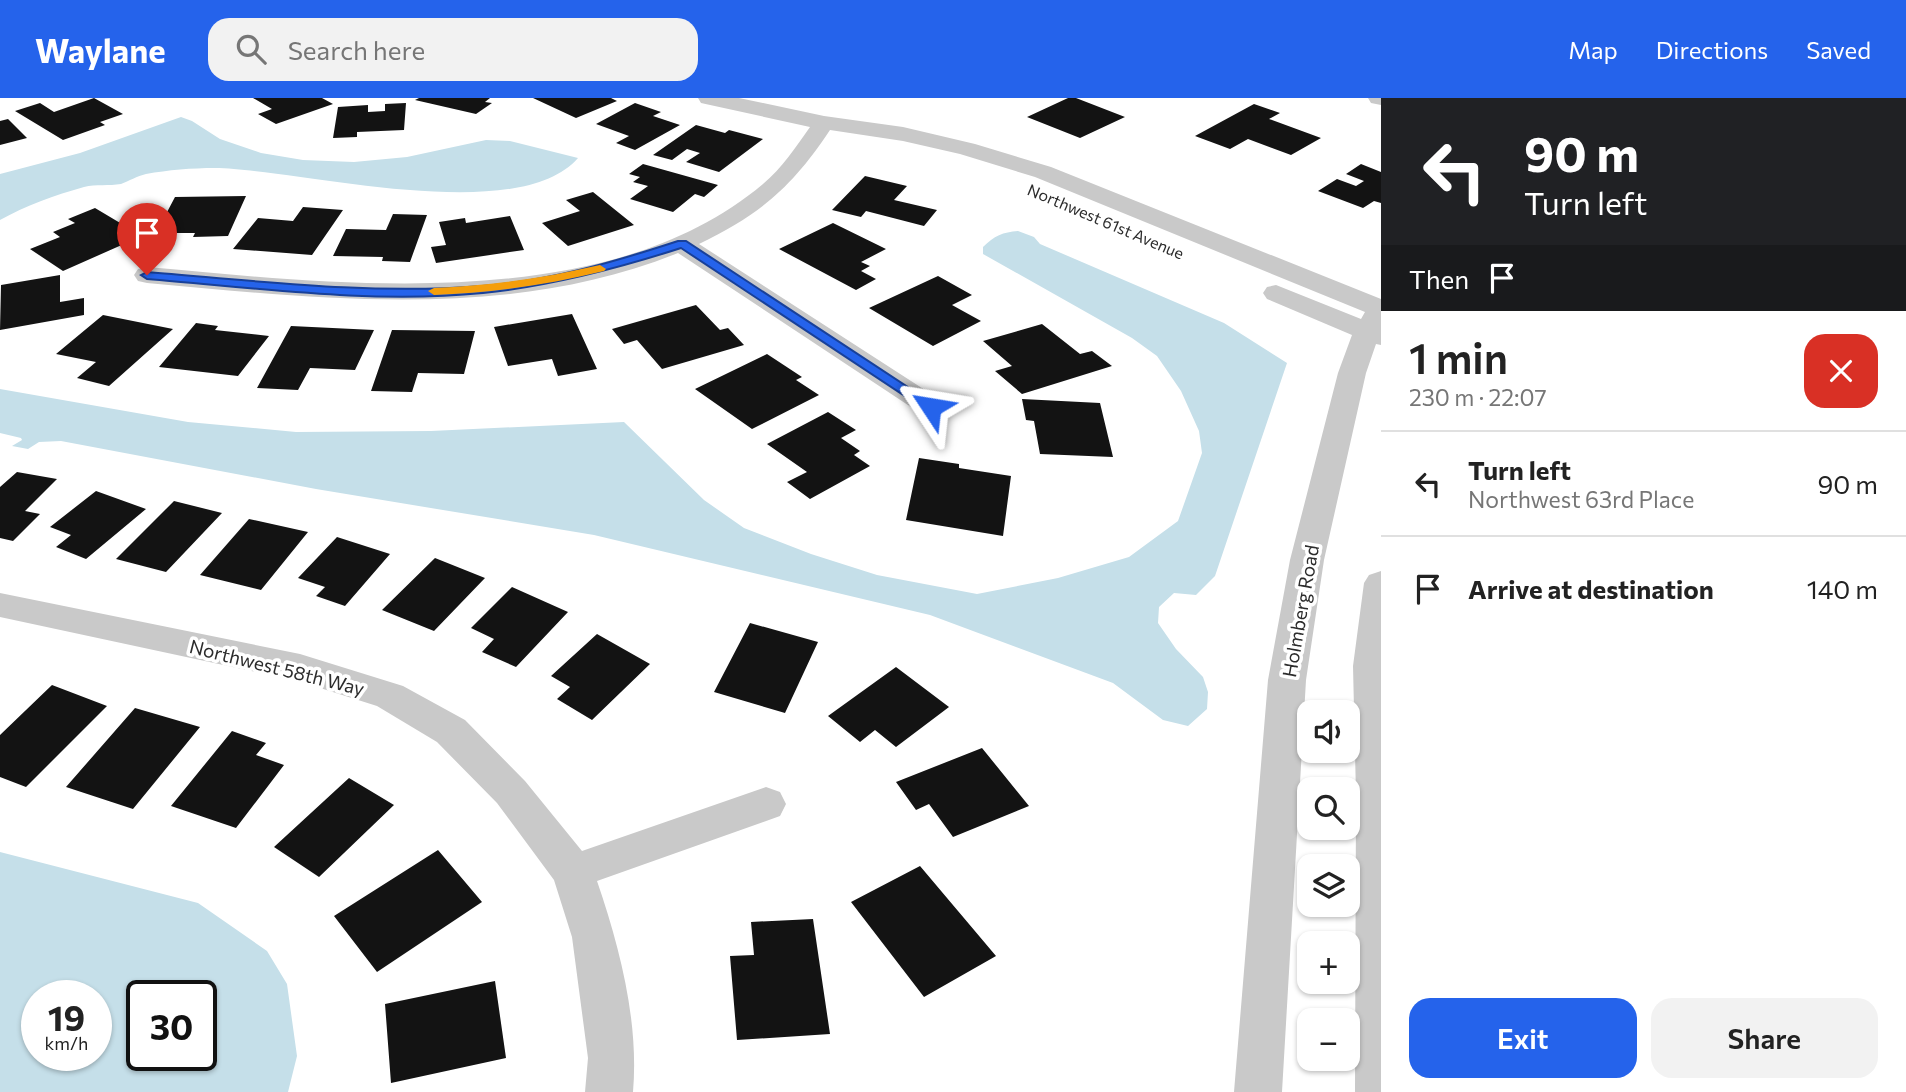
<!DOCTYPE html>
<html lang="en">
<head>
<meta charset="utf-8">
<style>
	body { margin:0; font-family:Commissioner,sans-serif; background:#f2f2f2; color:#222; height:100vh; display:flex; flex-direction:column; font-size:26px; white-space:nowrap }
	* { box-sizing:border-box; margin:0 }
	p { font-size:23px; color:#767676 }
	.icon { flex:none; width:38px; height:38px; fill:none; stroke:currentColor; stroke-width:2; stroke-linecap:round; stroke-linejoin:round }
	.map { position:relative; flex:1; overflow:hidden }
	.side { display:flex; flex-direction:column; background:#fff; width:525px }
	.side>* { flex:none }
	.banner { background:#202124; color:#fff; overflow:hidden }
	.fabs { position:absolute; left:1297px; top:602px; display:grid; gap:14px }
	.fabs a { display:grid; place-items:center; width:63px; height:63px; border-radius:14px; background:#fff; box-shadow:0 2px 5px #0004; font-size:35px }
	.speed { position:absolute; left:21px; top:882px; display:flex; gap:14px; font-size:35px; font-weight:700; text-align:center }
	.speed>* { display:grid; place-content:center; width:91px; height:91px; border-radius:50%; background:#fff; box-shadow:0 2px 5px #0004; line-height:1 }
	.speed small { font-size:18px; font-weight:400 }
	.speed .limit { border:4px solid #111; border-radius:10px; background:#fff; color:#111 }
	.pin { position:absolute; display:grid; place-items:center; width:60px; height:60px; color:#fff; margin:-72px -30px; border-radius:50% 50% 50% 0; rotate:-45deg; box-shadow:0 0 7px #0007 }
	.pin .icon { rotate:45deg }
	.me { position:absolute; width:77px; margin:-38px; rotate:303deg; stroke-linejoin:round; filter:drop-shadow(0 0 5px #0008) }
	.turn { display:flex; align-items:center; gap:24px; height:147px; padding:0 28px; font-size:32px }
	.turn .icon { width:91px; height:91px; stroke-width:2.5 }
	.turn b { display:block; font-size:49px; line-height:60px }
	.then { display:flex; align-items:center; height:66px; padding:0 28px; background:#0003; gap:14px; font-size:26px }
	.round { display:grid; place-items:center; flex:none; width:74px; height:74px; border-radius:21px; background:#f2f2f2 }
	.headline { display:flex; align-items:center; justify-content:space-between; height:119px; padding:0 28px }
	h1 { font-size:42px; font-weight:600; line-height:52px }
	.primary-button { display:flex; gap:14px; margin-top:auto; padding:14px 28px }
	.primary-button a { flex:1; height:80px; border-radius:21px; background:#2563eb; color:#fff; font-size:28px; font-weight:600; line-height:80px; text-align:center }
	.primary-button a+a { background:#f2f2f2; color:#222 }
	ul { padding:0; list-style:none }
	li { display:flex; align-items:center; gap:21px; height:105px; padding:0 28px; border-top:2px solid #e0e0e0 }
	li div { flex:1 }
	li b { display:block; font-size:26px }
	li em { font-style:normal }
	header { display:flex; align-items:center; gap:42px; box-sizing:border-box; height:98px; padding:0 35px; background:#2563eb; color:#fff }
	header strong { font-size:33px }
	nav { display:flex; gap:38px; margin-inline-start:auto; font-size:24px }
	.search { width:490px; height:63px; background:#f2f2f2; display:flex; align-items:center; gap:18px; box-sizing:border-box; padding:0 24px; border-radius:21px; color:#767676; font-size:26px }
	main { display:flex; flex:1; min-height:0 }
	.map>svg:first-child { display:block }
	.water { fill:#c5dfe9; fill-rule:evenodd }
	.building { fill:#131313 }
	.lines { fill:none; stroke-linecap:round; stroke-linejoin:round }
	.minor { fill:#c9c9c9; fill-rule:evenodd }
	.route { fill:#2563eb; stroke:#184099; stroke-width:2 }
	.slow { fill:#f59e0b }
	.labels { text-anchor:middle; dominant-baseline:central; stroke-width:7; stroke-linejoin:round; paint-order:stroke }
	.far-street-label { font-size:16px; fill:#2c2c2c; stroke:#fff }
	.street-label { font-size:19px; fill:#2c2c2c; stroke:#fff }
</style>
</head>
<body>
<header>
<strong>Waylane</strong>
<div class="search"><svg class="icon" aria-label="search" viewBox="0 0 24 24"><circle cx="10" cy="10" r="6"/><path d="M15 15l6 6"/></svg>Search here</div>
<nav><a>Map</a><a>Directions</a><a>Saved</a></nav>
</header>
<main>
<div class="map">
<svg width="1381" height="994" viewBox="0 0 1381 994">
	<rect width="100%" height="100%" fill="#fff"/>
	<path class="water" d="M181,19L192,23L220,41L261,55L303,62L354,64L407,59L486,42L510,43L578,60C517,130 299,71 215,70C192,70 168,72 146,76C137,78 129,83 121,86C109,88 96,86 84,89C55,97 25,108 0,122V76L80,55Z
		M1018,133L1034,139L1040,146L1224,225L1287,265L1215,478L1196,497L1174,495L1159,509L1158,525L1176,551L1203,579L1208,594L1207,611L1188,628L1163,622L1113,585L930,517L594,437L316,391L61,343L39,344L28,351L12,348L22,342L21,340L0,335V291L188,324L296,334L431,333L624,324L704,402L744,430L811,456L877,477L977,496L1058,480L1129,459L1178,423L1202,355L1199,333L1181,293L1157,258L1132,240L983,156V149C994,138 1003,134 1018,133Z
		M0,754L198,805L267,853L287,886L297,958L288,994H0ZM37,898H96V957H37ZM142,898H201V957H142Z"/>
	<path class="building" d="M94,0L123,16L100,24L105,27L63,42L15,13L40,5L54,14Z
		M253,0H322L333,6L276,26L258,16L272,11Z
		M419,0H490L485,4L492,5L476,16L415,2Z
		M533,0H611L617,3L576,20Z
		M1068,0H1076L1125,19L1080,40L1027,19Z
		M406,5L404,32L357,34V39L333,40L338,9L368,7V14L385,13V6Z
		M635,5L661,14L653,18L680,27L635,52L616,45L629,38L596,26Z
		M1254,6L1280,15L1269,21L1321,40L1291,57L1248,41L1230,51L1195,38Z
		M8,21L27,40L0,47V23Z
		M696,27L725,35L729,32L763,41L719,74L686,64L700,55L687,51L672,62L653,57Z
		M643,66L718,87L704,99L695,96L673,114L630,101L648,88L633,84L640,79L629,76Z
		M1361,66L1381,74V105L1374,103L1363,110L1318,93L1337,81L1356,88L1364,83L1346,76Z
		M865,78L907,88L894,102L937,112L924,128L866,113L861,119L832,112Z
		M593,94L634,127L568,148L542,125L580,113L566,102Z
		M246,98L228,138L193,139L195,135H156L175,99Z
		M303,109L343,112L312,157L233,151L258,120L293,123Z
		M95,110L142,138L63,173L30,151L60,139L53,134L75,125L68,121Z
		M393,116L427,117L410,164L382,163L383,159L333,158L346,131L386,132Z
		M510,118L524,152L436,165L431,149L446,147L439,124L465,120L466,125Z
		M833,125L886,151L861,164L870,168L861,173L876,181L856,192L779,151Z
		M60,177V204L84,200V217L0,232L1,187Z
		M938,178L972,197L952,207L981,223L933,248L869,210Z
		M696,207L720,232L728,230L744,247L662,271L637,242L624,246L612,231Z
		M572,216L597,271L558,278L552,261L508,268L494,229Z
		M103,217L173,231L109,288L77,280L96,264L56,256Z
		M196,225L218,228L215,232L269,238L238,278L159,269Z
		M1042,226L1080,256L1092,253L1112,268L1022,296L995,273L1012,268L983,243Z
		M291,228L374,232L355,272L310,270L298,292L257,290Z
		M392,232L475,233L464,276L418,275L412,294L371,293Z
		M767,256L802,279L796,282L819,297L752,331L695,291Z
		M1022,301L1100,305L1113,359L1040,356L1034,323L1026,322Z
		M828,314L856,332L841,340L860,353L854,357L870,368L810,401L787,384L807,374L767,346Z
		M919,360L959,366V370L1011,378L1003,438L906,422Z
		M17,374L57,381L25,413L40,416L13,443L0,440V389Z
		M96,393L146,411L86,461L56,449L71,437L50,429Z
		M174,403L222,415L166,474L116,461Z
		M249,421L308,434L261,492L200,477Z
		M337,439L390,456L345,508L316,498L325,489L298,480Z
		M435,460L485,480L434,533L382,512Z
		M512,489L568,514L516,569L482,554L494,541L471,530Z
		M750,525L818,544L785,615L714,594Z
		M597,536L650,566L592,622L557,601L570,589L551,578Z
		M896,569L949,609L896,649L875,632L860,644L828,618Z
		M52,587L107,608L26,689L0,679V637Z
		M135,610L200,629L133,711L66,689Z
		M232,633L266,645L256,657L284,667L236,730L171,708Z
		M982,650L1029,708L953,739L929,706L916,712L896,684Z
		M349,680L394,707L319,779L274,749Z
		M438,752L482,804L377,874L334,818Z
		M920,768L996,858L924,899L851,804Z
		M813,821L830,936L737,942L730,858L754,857L751,824Z
		M495,883L506,960L391,985L385,906Z"/>
	<g class="lines">
		<path class="minor" d="M698,0H739L824,18L903,29L975,46L1051,69L1381,201V247L1376,246L1366,275L1324,462L1306,582L1282,994H1234L1268,582L1290,462L1338,275L1352,237L1267,201L1263,195L1267,189L1276,187L1361,221L1365,214L1035,79L960,56L903,43L830,32C792,89 761,116 699,146L942,303L946,309L942,315L931,318L920,315L678,155C509,223 323,201 147,185L138,183L134,177L138,171L147,169C338,186 605,219 763,86C782,70 796,49 810,29L701,5Z
			M1368,0H1381V7L1371,5Z
			M1381,473V994H1355L1356,697L1353,568L1364,485L1369,477Z
			M0,495L300,556L403,588L465,622L525,683L582,753L766,689L780,694L786,706L780,718L597,783C620,850 639,924 633,994H585L588,960L572,839L554,782L497,705L437,644L377,608L298,583L0,519Z"/>
	</g>
	<path class="route" d="M678,143H686L938,309L931,313L926,312L681,150C616,171 551,188 483,195C372,206 258,190 147,181L141,177L147,174C258,183 370,197 482,188C549,183 614,164 678,143Z"/>
	<path class="slow" d="M600,167L606,171L604,173C547,187 492,195 434,197L428,193L434,190C490,188 544,180 600,167Z"/>
	<g class="labels">
		<g class="far-street-label">
			<text transform="translate(1106 123) rotate(23)">Northwest 61st Avenue</text>
		</g>
		<g class="street-label">
			<text transform="translate(1300 513) rotate(-80)">Holmberg Road</text>
			<text transform="translate(277 569) rotate(14)">Northwest 58th Way</text>
		</g>
	</g>
</svg>
<div class="fabs">
<a><svg class="icon" aria-label="sound" viewBox="0 0 24 24"><path d="M4 9h4l5-4v14l-5-4H4zM17 9q2 3 0 6"/></svg></a>
<a><svg class="icon" aria-label="search" viewBox="0 0 24 24"><circle cx="10" cy="10" r="6"/><path d="M15 15l6 6"/></svg></a>
<a><svg class="icon" aria-label="layers" viewBox="0 0 24 24"><path d="M12 4l9 5-9 5-9-5zM3 14l9 5 9-5"/></svg></a>
<a>+</a>
<a>−</a>
</div>
<div class="speed"><div>19<small>km/h</small></div><div class="limit">30</div></div>
<div class="pin" style="left:147px;top:177px;background:#d93025"><svg class="icon" aria-label="arrive" viewBox="0 0 24 24"><path d="M6 21V4h12l-3 4 3 4H6"/></svg></div>
<svg class="me" style="left:931px;top:309px" viewBox="-20 -20 40 40"><path d="M0-17L14 15 0 8-14 15z" fill="#2563eb" stroke="#fff" stroke-width="4"/></svg>
</div>
<section class="side">
<div class="banner">
<div class="turn"><svg class="icon" aria-label="left" viewBox="0 0 24 24"><path d="M17 20v-9H6M10 6l-5 5 5 5"/></svg><div><b>90 m</b>Turn left</div></div>
<div class="then">Then<svg class="icon" aria-label="arrive" viewBox="0 0 24 24"><path d="M6 21V4h12l-3 4 3 4H6"/></svg></div>
</div>
<div class="headline"><div><h1>1 min</h1><p>230 m · 22:07</p></div><a class="round" style="background:#d93025;color:#fff"><svg class="icon" aria-label="close" viewBox="0 0 24 24"><path d="M6 6l12 12M18 6L6 18"/></svg></a></div>
<ul>
<li><svg class="icon" aria-label="left" viewBox="0 0 24 24"><path d="M17 20v-9H6M10 6l-5 5 5 5"/></svg><div><b>Turn left</b><p>Northwest 63rd Place</p></div><em>90 m</em></li>
<li><svg class="icon" aria-label="arrive" viewBox="0 0 24 24"><path d="M6 21V4h12l-3 4 3 4H6"/></svg><div><b>Arrive at destination</b></div><em>140 m</em></li>
</ul>
<div class="primary-button"><a>Exit</a><a>Share</a></div>
</section>
</main>
</body>
</html>
